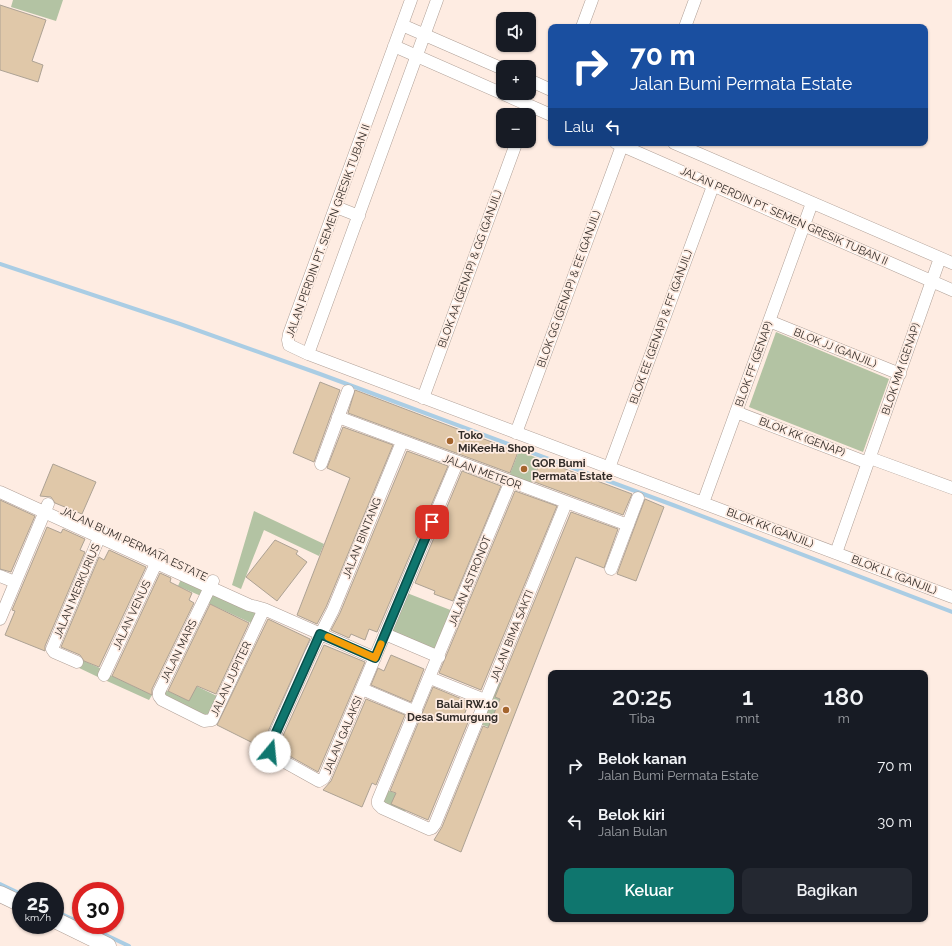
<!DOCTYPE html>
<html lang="id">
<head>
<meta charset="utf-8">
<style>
	body { margin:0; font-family:Raleway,sans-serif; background:#242831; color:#f1f3f6; height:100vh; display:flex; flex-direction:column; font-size:15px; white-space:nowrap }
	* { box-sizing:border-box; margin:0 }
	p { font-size:13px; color:#9ea1a6 }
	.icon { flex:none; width:22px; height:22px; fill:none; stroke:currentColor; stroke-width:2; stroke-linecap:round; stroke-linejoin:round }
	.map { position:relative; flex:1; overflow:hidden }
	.panel { position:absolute; left:548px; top:670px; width:380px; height:252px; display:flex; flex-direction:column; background:#171b24; border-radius:8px; box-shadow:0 1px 3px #0004 }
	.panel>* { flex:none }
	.banner { position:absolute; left:548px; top:24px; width:380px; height:122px; border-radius:8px; box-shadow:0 1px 3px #0004; background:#1a4fa0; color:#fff; overflow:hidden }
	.buttons { position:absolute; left:496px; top:12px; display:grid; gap:8px }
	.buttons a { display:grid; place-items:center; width:40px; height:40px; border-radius:8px; background:#171b24; box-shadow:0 1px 3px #0004; font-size:20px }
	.speed { position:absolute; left:12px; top:882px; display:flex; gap:8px; font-size:20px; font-weight:700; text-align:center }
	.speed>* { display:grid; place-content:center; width:52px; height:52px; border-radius:50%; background:#171b24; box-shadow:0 1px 3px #0004; line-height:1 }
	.speed small { font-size:10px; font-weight:400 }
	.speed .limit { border:6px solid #d22; background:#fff; color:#111 }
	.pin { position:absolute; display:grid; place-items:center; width:34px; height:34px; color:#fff; margin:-17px; border-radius:8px; box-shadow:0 2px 6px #0006 }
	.me { position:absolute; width:44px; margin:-22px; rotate:17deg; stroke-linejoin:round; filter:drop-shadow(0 0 3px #0008) }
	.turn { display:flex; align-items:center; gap:14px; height:84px; padding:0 16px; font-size:18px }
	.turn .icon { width:52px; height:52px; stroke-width:2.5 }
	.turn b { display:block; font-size:28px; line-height:34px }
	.then { display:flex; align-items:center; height:38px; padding:0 16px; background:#0003; gap:8px; font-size:15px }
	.eta { display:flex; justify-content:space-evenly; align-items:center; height:68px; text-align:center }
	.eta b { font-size:24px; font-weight:600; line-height:28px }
	.primary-button { display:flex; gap:8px; margin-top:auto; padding:8px 16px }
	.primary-button a { flex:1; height:46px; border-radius:8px; background:#0f766e; color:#fff; font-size:16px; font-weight:600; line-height:46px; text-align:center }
	.primary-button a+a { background:#242831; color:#f1f3f6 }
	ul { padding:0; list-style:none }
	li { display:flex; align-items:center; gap:12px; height:56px; padding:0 16px }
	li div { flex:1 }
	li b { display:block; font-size:15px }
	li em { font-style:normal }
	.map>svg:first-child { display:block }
	.green { fill:#b3c3a3 }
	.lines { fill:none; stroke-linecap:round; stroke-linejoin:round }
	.stream { stroke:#aacde4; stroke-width:4 }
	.building { fill:#e0c8a9; stroke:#ada294 }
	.street-casing { stroke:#b0a097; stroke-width:13 }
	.secondary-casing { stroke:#b0a097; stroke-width:17 }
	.street { stroke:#fff; stroke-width:12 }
	.secondary { stroke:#fff; stroke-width:16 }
	.route-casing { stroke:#0a4d48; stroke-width:10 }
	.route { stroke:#0f766e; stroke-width:7 }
	.slow { stroke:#f59e0b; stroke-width:7 }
	.poi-dot { fill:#a4652d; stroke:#feece2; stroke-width:1.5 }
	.labels { text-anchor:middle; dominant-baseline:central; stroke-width:3.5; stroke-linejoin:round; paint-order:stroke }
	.street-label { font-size:11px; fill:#322c28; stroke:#feece2 }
	.poi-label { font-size:11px; font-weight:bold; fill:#322c28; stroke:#feece2; text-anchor:start }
</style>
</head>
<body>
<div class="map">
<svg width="952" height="946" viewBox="0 0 952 946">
	<rect width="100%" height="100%" fill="#feece2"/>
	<path class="green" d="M13,0H63L56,21L11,7Z
		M776,332L889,379L863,452L749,407Z
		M519,451L540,459L530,487L508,479Z
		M254,511L324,544L319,556L264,530L241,589L232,585Z
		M181,579L205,590L201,596L178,586Z
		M213,593L256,613L251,623L208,603Z
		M407,593L453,611L436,652L390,632Z
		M57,649L102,669L98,677L54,656Z
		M110,675L152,695L149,700L107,681Z
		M496,681L523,692L507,734L480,724Z
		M196,686L217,696L207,718L163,697L166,690L189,701Z
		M387,790L410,799L404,814L381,805Z"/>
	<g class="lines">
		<path class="stream" d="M0,264L180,324L320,374L673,505L952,612
			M0,884L21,894
			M55,911L81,923
			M85,925L129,946"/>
	</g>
	<path class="building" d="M0,5L46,20L32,61L43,65L38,82L0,70Z
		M320,382L340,390L314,462L293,453Z
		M355,390L518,452L510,473L348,413Z
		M343,427L393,445L326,607L317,624L297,615L350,478L327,468Z
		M407,451L448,466L377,632L369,629L365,640L351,634L349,638L331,630L340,613Z
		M541,460L632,494L623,515L532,481Z
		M53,464L96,482L82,514L55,503L51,497L40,496Z
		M462,471L501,486L453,601L434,594L435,591L415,583Z
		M515,491L557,506L481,690L439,673Z
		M645,499L664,507L636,581L617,574Z
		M0,500L35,516L11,572L0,569Z
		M571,512L618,529L604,568L576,557L461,852L434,840L442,827L483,726L488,728L500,699L495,697Z
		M47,527L61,533L63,529L85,539L80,550L85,552L45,646V651L5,635L15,611L12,610Z
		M275,540L298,551L296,554L307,562L277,601L246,577Z
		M109,550L146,567L99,667L84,661L80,655L61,647L99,557L104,560Z
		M160,573L171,578L170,582L192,593L189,600L194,603L152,689V695L112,676Z
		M210,604L249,623L216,694L197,686L189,701L168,691Z
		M268,619L310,639L261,747L217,725Z
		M324,645L365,662L318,772L277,749Z
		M391,655L424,669L411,702L371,685L378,668L384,671Z
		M433,687L469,702L463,718L469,720L428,820L391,804L396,793L390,791Z
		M366,699L405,715L376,785L372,783L362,807L323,790L331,781Z"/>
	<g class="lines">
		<defs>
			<path id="street" d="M411,0L289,334L288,340L289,345L308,354L952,597
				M402,25L503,69
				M582,27L592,0
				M685,27L695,0
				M394,46L551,115
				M529,80L551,90
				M616,143L952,290
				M674,143L952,263
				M336,207L359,216
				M769,321L900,374
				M308,354L437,0
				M423,398L517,141
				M736,412L868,463
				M338,417L628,525
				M516,433L623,143
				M402,442L333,610L311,653L269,748L270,753L274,756L319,781L324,778L457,463
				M870,458L952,488
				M321,464L348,391
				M609,468L713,186
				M510,483L378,800V804L382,808L429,829L432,828L435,824L566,503
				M0,492L249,605L264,609L375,658
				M703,503L812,203
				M836,553L940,258
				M611,569L638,498
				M0,576L15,582
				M213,581L159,692V696L162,700L204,721L212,720L264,609
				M0,619L48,504
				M385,634L439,657
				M77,662L54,652L52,649L102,531
				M104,675L160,555
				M430,678L485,700
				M362,689L416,712"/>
			<path id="secondary" d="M0,894L21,904
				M55,920L108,946"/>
		</defs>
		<use href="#street" class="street-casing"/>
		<use href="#secondary" class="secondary-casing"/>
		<use href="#street" class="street"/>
		<use href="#secondary" class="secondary"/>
	</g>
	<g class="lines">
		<defs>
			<path id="route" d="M270,752V746L320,634L375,658L432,522"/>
		</defs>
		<use href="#route" class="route-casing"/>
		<use href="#route" class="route"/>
		<path class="slow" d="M328,637L375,658L381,644"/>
	</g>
	<g class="poi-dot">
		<circle cx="450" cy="441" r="4"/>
		<circle cx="524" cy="469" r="4"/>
		<circle cx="506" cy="710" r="4"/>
	</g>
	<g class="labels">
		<g class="street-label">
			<text transform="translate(784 216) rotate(24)">JALAN PERDIN PT. SEMEN GRESIK TUBAN II</text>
			<text transform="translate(328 231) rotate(-70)">JALAN PERDIN PT. SEMEN GRESIK TUBAN II</text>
			<text transform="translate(470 269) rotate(-70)">BLOK AA (GENAP) &amp; GG (GANJIL)</text>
			<text transform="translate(569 289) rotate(-70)">BLOK GG (GENAP) &amp; EE (GANJIL)</text>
			<text transform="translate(661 327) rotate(-70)">BLOK EE (GENAP) &amp; FF (GANJIL)</text>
			<text transform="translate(835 348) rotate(22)">BLOK JJ (GANJIL)</text>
			<text transform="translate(754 364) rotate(-70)">BLOK FF (GENAP)</text>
			<text transform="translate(901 369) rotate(-71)">BLOK MM (GENAP)</text>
			<text transform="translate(802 437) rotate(21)">BLOK KK (GENAP)</text>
			<text transform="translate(482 472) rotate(20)">JALAN METEOR</text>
			<text transform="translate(770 528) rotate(21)">BLOK KK (GANJIL)</text>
			<text transform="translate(362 538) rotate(-68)">JALAN BINTANG</text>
			<text transform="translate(134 544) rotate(25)">JALAN BUMI PERMATA ESTATE</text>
			<text transform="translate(894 575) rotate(21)">BLOK LL (GANJIL)</text>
			<text transform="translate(470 581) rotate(-68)">JALAN ASTRONOT</text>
			<text transform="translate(77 591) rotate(-67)">JALAN MERKURIUS</text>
			<text transform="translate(132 615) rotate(-65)">JALAN VENUS</text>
			<text transform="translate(512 636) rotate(-68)">JALAN BIMA SAKTI</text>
			<text transform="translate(179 651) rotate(-64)">JALAN MARS</text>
			<text transform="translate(231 679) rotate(-65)">JALAN JUPITER</text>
			<text transform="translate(343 735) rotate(-67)">JALAN GALAKSI</text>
		</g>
		<g class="poi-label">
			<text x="458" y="435">Toko<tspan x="458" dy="13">MiKeeHa Shop</tspan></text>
			<text x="532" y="463">GOR Bumi<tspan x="532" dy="13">Permata Estate</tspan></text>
			<text x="498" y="704" text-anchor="end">Balai RW.10<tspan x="498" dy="13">Desa Sumurgung</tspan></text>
		</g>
	</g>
</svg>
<div class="buttons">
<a><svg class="icon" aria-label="sound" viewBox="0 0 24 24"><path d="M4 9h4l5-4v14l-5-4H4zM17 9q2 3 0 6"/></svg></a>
<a>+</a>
<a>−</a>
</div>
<div class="speed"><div>25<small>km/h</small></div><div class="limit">30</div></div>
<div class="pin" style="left:432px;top:522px;background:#d93025"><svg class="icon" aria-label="arrive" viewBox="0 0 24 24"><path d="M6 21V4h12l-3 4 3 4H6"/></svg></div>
<svg class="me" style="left:270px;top:752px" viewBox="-20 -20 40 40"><circle r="19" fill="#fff"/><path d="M0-13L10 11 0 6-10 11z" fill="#0f766e"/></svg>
<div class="banner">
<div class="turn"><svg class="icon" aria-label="right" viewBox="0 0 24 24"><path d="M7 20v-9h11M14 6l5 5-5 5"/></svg><div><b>70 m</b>Jalan Bumi Permata Estate</div></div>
<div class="then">Lalu<svg class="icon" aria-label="left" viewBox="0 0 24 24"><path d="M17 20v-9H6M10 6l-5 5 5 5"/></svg></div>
</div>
<section class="panel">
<div class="eta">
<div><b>20:25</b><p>Tiba</p></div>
<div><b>1</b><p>mnt</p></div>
<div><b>180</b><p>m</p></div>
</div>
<ul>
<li><svg class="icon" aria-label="right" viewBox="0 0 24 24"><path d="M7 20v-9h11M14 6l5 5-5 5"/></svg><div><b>Belok kanan</b><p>Jalan Bumi Permata Estate</p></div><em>70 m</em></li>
<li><svg class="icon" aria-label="left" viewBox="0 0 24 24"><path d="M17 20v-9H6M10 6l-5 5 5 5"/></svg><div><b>Belok kiri</b><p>Jalan Bulan</p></div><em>30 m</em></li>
</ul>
<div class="primary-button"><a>Keluar</a><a>Bagikan</a></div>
</section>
</div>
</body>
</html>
